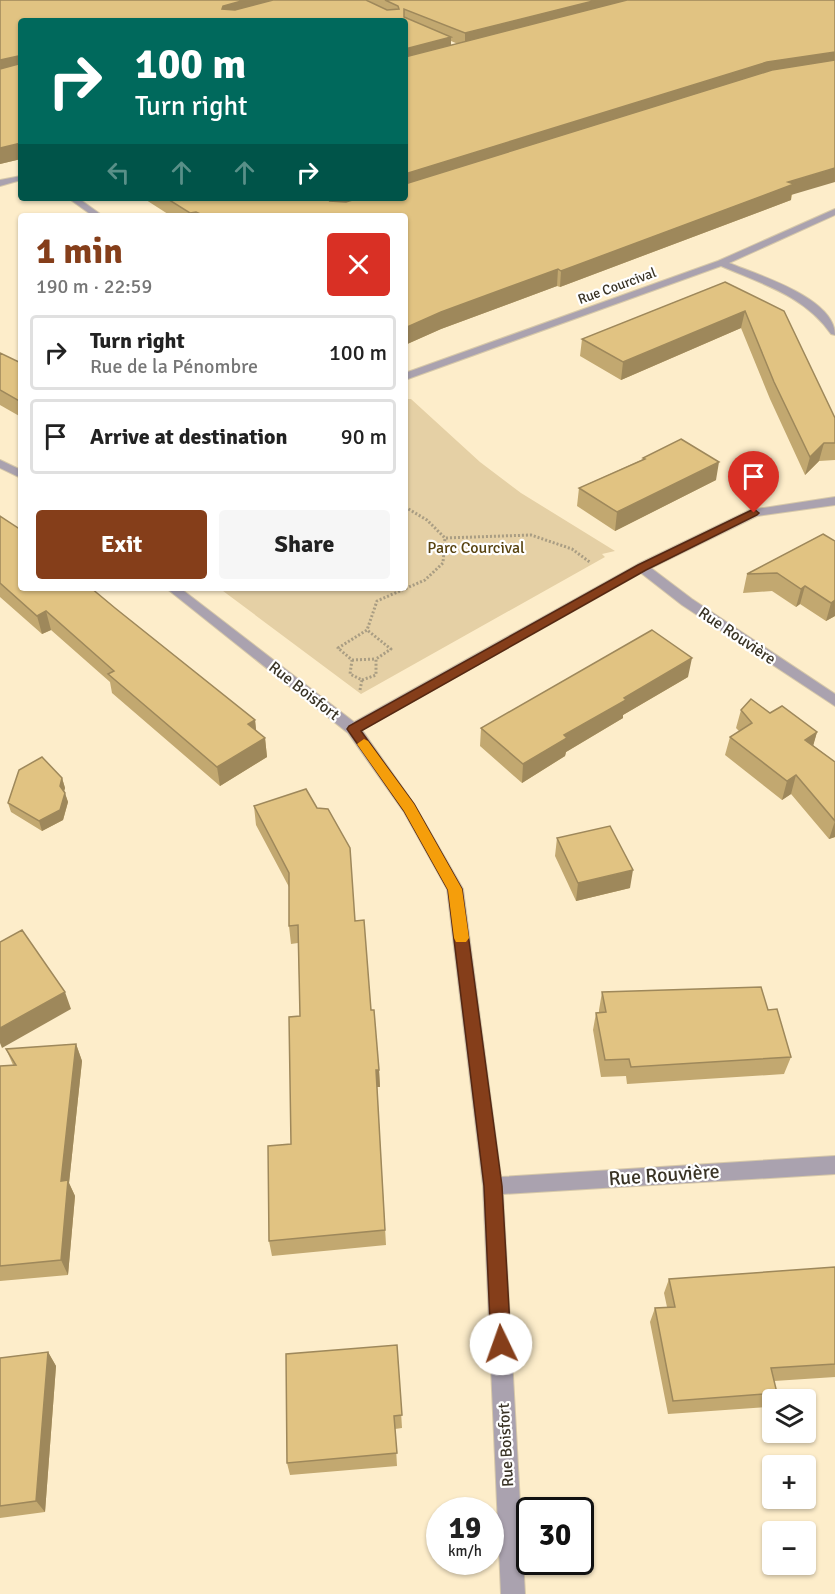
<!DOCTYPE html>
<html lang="en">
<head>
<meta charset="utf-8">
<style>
	body { margin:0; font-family:Signika,sans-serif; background:#f6f6f6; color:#222; height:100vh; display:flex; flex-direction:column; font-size:22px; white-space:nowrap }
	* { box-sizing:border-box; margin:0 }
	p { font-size:20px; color:#767676 }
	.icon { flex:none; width:33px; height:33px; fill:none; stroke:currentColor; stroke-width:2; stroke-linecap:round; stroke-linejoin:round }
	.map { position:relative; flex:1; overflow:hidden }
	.drawer { position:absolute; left:18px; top:213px; width:390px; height:378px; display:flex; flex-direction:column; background:#fff; border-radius:6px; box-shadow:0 2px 4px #0004 }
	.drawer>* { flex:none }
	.guide { position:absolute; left:18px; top:18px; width:390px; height:183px; border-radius:6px; box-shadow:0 2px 4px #0004; background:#00695c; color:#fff; overflow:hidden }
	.fabs { position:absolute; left:762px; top:1389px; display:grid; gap:12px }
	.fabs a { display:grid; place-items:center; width:54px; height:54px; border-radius:6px; background:#fff; box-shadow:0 2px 4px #0004; font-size:30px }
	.speed { position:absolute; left:426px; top:1497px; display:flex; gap:12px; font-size:30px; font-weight:700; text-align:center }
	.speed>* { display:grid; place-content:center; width:78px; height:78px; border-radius:50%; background:#fff; box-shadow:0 2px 4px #0004; line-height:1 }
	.speed small { font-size:15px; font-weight:400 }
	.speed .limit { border:3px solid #111; border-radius:9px; background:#fff; color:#111 }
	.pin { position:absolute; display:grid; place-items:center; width:51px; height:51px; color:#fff; margin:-62px -26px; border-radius:50% 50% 50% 0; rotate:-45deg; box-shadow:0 0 6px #0007 }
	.pin .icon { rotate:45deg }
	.me { position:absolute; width:66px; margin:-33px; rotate:357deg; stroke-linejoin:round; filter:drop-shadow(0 0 4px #0008) }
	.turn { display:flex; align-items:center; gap:21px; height:126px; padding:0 18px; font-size:27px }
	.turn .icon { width:78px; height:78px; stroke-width:2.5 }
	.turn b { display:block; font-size:42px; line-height:51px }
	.lanes { display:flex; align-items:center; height:57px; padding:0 18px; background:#0003; justify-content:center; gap:30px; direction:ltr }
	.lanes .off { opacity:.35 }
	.round { display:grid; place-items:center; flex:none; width:63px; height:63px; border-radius:6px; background:#f6f6f6 }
	.head { display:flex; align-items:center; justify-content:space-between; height:102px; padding:0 18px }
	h1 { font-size:36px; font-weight:700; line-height:45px; color:#853e1a }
	.button { display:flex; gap:12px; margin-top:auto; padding:12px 18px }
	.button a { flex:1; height:69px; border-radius:6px; background:#853e1a; color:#fff; font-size:24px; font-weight:700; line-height:69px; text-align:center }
	.button a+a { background:#f6f6f6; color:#222 }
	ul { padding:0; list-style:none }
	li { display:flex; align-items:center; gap:18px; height:75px; margin:0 12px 9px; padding:0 6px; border:3px solid #e0e0e0; border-radius:6px }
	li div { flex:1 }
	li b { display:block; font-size:22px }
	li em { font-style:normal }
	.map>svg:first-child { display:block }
	.green { fill:#e5d0a5 }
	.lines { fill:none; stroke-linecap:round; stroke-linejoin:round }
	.minor-casing { stroke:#d6c8a9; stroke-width:2 }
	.path { stroke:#a99d83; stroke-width:3; stroke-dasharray:2 2; stroke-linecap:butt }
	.minor { fill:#aaa2af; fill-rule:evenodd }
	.wall { fill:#c2a870; fill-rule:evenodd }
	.shaded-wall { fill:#9e885b }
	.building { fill:#e1c382; stroke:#9e885b; stroke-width:1.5 }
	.route { fill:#853e1a; stroke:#562811; stroke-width:1.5 }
	.slow { fill:#f59e0b }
	.labels { text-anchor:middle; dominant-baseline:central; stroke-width:4.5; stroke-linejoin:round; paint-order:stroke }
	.far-street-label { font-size:14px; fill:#393325; stroke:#fff }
	.park-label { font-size:16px; fill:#584310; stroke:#fff }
	.street-label { font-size:16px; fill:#393325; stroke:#fff }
	.near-street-label { font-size:20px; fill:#393325; stroke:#fff }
</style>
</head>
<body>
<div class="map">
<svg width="835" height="1594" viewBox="0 0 835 1594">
	<rect width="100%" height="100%" fill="#fdedca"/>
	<path class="green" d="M405,399H411L480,462L521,493L615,551L602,554L605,557L361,694L219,588H405Z"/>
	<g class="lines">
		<defs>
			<path id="minor" d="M21,176V180L0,186V180Z
				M68,198H78L103,216H93Z
				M835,209V215L729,263C758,275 835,298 835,335L831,334C805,296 762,284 721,266L405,380V373L718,261Z
				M0,460L21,470V478L0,468Z
				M835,497V505L757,516L651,568L692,599L835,694V706L682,605L641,573L362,730L414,804L463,889L501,1177L835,1156V1174L503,1194L525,1594H501L483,1186L447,889L404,812L348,733L166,588H180L354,722L638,564L750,510Z"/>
		</defs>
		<use href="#minor" class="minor-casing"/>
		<path class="path" d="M405,507L427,520L445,538L531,535L572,549L591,563
			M352,660L376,659
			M362,680L376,675V659L391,649L367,630
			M360,690L362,680L350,674L352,660L338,648L367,630L377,601L425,580L443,563L445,538"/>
		<use href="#minor" class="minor"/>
	</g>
	<path class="wall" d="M0,0H834L791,200L560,287L557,286L441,329L405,345V216H171L143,198H405V21H21V159L0,164ZM451,41L458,44L451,45Z
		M725,282L835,418V460L819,461L805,475L770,399L741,328L621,380L580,356L582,339Z
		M0,353L21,363V417L0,405Z
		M643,458L716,480L615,531L577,506L579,488L643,459Z
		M0,516L255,720L256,731L265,738L267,757L220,786L112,693L110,682L51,630L42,634L0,597Z
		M823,534L835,616L826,621L800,604L796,607L772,591L743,593L747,574Z
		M688,677L623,715V718L566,752L565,756L522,783L480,746L481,728Z
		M741,710L770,713L817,732L813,745L835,762V837L829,839L791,794L782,800L725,755L730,737L739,731L736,728Z
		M62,778L65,788L64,791L68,802L63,820L42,831L11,812L8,803Z
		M254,806L355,921L371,1010L379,1070L380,1087H377L386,1245L272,1256L269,1241L291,1144L300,1016L298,943L291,944L289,926V887L256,825Z
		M557,838L630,888L576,901L555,856Z
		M602,992L768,1010L791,1057L784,1074L627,1084L626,1076L601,1077L593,1030L596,1013L599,1012V1010Z
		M76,1044L82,1061L69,1183L75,1196L68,1275L0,1281V1066L13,1065L6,1049Z
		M835,1267V1377L774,1381L777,1393L769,1407L668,1414L650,1322L655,1308L667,1307L664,1293L669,1279Z
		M397,1345L402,1428L395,1429L397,1466L290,1475L287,1463Z
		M48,1352L56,1366L45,1512L0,1518V1358Z"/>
	<path class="shaded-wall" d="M245,0H294L224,19L222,9L223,6Z
		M597,0H647L465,47V33Z
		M451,37V50L405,63V49Z
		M835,52V66L405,190V174L767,62Z
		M18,56L20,70L0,75V60Z
		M21,143V159L0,164V148Z
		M835,168V182L791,195V200L560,287L561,271L788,182Z
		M332,198H378L332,214L330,201Z
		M196,212L197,216H191L190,213Z
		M558,269L557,286L441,329L405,345V328L441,312Z
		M745,311L741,328L621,380L623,362Z
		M824,443L819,461L805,475L810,457Z
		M719,462L716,480L615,531L617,512Z
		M805,586L800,604L796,607L801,589Z
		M835,600V616L826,621L831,603Z
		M46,611L51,630L42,634L37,616Z
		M692,658L688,677L623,715V718L566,752L565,756L522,783L523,764L564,735L624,698Z
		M255,720L257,738L248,724Z
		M817,732L812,750L805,740Z
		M265,738L267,757L220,786L217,767Z
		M796,775L791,794L782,800L787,781Z
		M62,778L65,788L63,795L60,786Z
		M65,793L68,802L63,820L42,831L39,821Z
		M835,821V837L829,839Z
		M633,870L630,888L576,901L578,883Z
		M65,992L71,1009L2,1048L0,1043V1028Z
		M76,1044L82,1061L69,1183L75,1196L68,1275L61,1260V1181Z
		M376,1070H379L380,1087H377Z
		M48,1352L56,1366L45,1512L36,1501Z"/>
	<path class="building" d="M0,0H245L223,6L222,9L235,10L273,0H366L387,10L399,9L398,6L385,0H597L465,33L404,9V17L451,37L405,49V21H21V143L0,148V69L19,64L20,58L18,56L0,60Z
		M627,0H834L835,1V52L767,62L405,174V57Z
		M835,60V168L788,182L794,184L561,271L558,269L441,312L405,328V216H205L196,212L190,213L166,198H332L330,201L346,202L359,198H405V184L772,70Z
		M725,282L784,311L835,418V443H824L810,457L774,382L745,311L623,362L582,339Z
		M0,353L21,363V402L0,390Z
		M681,439L719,462L617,512L579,488L645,459L643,458Z
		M0,516L21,530V588H91L115,608L255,720L248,724L265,738L217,767L108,674L114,671L46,611L37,616L0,583Z
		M823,534L835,541V600L831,603L805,586L801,589L777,573L747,574Z
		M652,630L692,658L624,698L626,700L564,735L567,738L523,764L481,728Z
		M751,699L770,713L782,706L817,732L805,740L835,762V821L796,775L787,781L730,737L752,723L741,710Z
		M42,757L62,778L60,786L65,793L60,810L39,821L8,803L19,770Z
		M306,789L317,808L328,809L350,848L355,921L364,920L371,1010H374L379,1070H376L385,1230L269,1241L268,1146L291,1144L289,1017L300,1016L298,925L289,926V873L254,806Z
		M610,826L633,870L578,883L557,838Z
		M22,930L65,992L0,1028V942Z
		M761,987L768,1010L777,1009L791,1057L631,1067L629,1059L605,1060L596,1013L606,1012L602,992Z
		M76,1044L61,1181L68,1180L61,1260L0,1266V1066L16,1065L6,1049Z
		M835,1267V1364L771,1368L777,1393L673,1401L655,1308L675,1307L669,1279Z
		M397,1345L402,1415L394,1416L397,1453L287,1463L286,1354Z
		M48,1352L36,1501L0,1506V1358Z"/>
	<path class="route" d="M754,509L759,513L757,515L646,570L361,731L414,804L462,889L502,1186L511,1344L508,1351L501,1354L494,1351L491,1344L484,1186L448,890L404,811L347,729L349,726L638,565Z"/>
	<path class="slow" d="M364,739L368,741L414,804L462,889L469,938L466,942H456L454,938L448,890L404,811L357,744Z"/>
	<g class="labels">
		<g class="far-street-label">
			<text transform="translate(617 286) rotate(-20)">Rue Courcival</text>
		</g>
		<g class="park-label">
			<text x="476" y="548">Parc Courcival</text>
		</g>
		<g class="street-label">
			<text transform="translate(737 636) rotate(34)">Rue Rouvière</text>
			<text transform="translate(304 691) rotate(38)">Rue Boisfort</text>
			<text transform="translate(506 1445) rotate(-93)">Rue Boisfort</text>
		</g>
		<g class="near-street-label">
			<text transform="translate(664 1175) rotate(-4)">Rue Rouvière</text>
		</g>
	</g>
</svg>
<div class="fabs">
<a><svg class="icon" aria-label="layers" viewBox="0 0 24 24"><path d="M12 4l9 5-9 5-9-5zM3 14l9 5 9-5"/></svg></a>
<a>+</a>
<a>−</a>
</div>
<div class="speed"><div>19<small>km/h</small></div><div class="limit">30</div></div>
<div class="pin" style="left:754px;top:513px;background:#d93025"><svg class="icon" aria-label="arrive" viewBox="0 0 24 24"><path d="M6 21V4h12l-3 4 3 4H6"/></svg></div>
<svg class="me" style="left:501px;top:1344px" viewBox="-20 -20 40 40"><circle r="19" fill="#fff"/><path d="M0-13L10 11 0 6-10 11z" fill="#853e1a"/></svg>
<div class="guide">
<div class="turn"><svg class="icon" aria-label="right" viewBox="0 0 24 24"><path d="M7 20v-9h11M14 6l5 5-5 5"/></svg><div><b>100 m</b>Turn right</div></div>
<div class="lanes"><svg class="icon off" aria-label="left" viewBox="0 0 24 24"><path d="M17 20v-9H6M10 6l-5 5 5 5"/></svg><svg class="icon off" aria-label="ahead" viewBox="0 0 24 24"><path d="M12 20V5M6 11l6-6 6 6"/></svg><svg class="icon off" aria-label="ahead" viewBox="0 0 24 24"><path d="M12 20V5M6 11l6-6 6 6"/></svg><svg class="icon" aria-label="right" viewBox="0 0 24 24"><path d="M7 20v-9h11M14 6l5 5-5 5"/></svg></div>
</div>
<section class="drawer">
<div class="head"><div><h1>1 min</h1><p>190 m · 22:59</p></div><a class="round" style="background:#d93025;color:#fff"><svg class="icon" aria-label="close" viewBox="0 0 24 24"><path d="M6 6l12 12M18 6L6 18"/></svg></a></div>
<ul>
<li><svg class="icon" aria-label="right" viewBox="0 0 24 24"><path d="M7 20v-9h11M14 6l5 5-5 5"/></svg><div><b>Turn right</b><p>Rue de la Pénombre</p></div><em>100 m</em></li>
<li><svg class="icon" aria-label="arrive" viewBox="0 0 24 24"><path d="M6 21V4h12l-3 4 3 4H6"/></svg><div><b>Arrive at destination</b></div><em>90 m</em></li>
</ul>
<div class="button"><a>Exit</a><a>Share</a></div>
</section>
</div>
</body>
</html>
